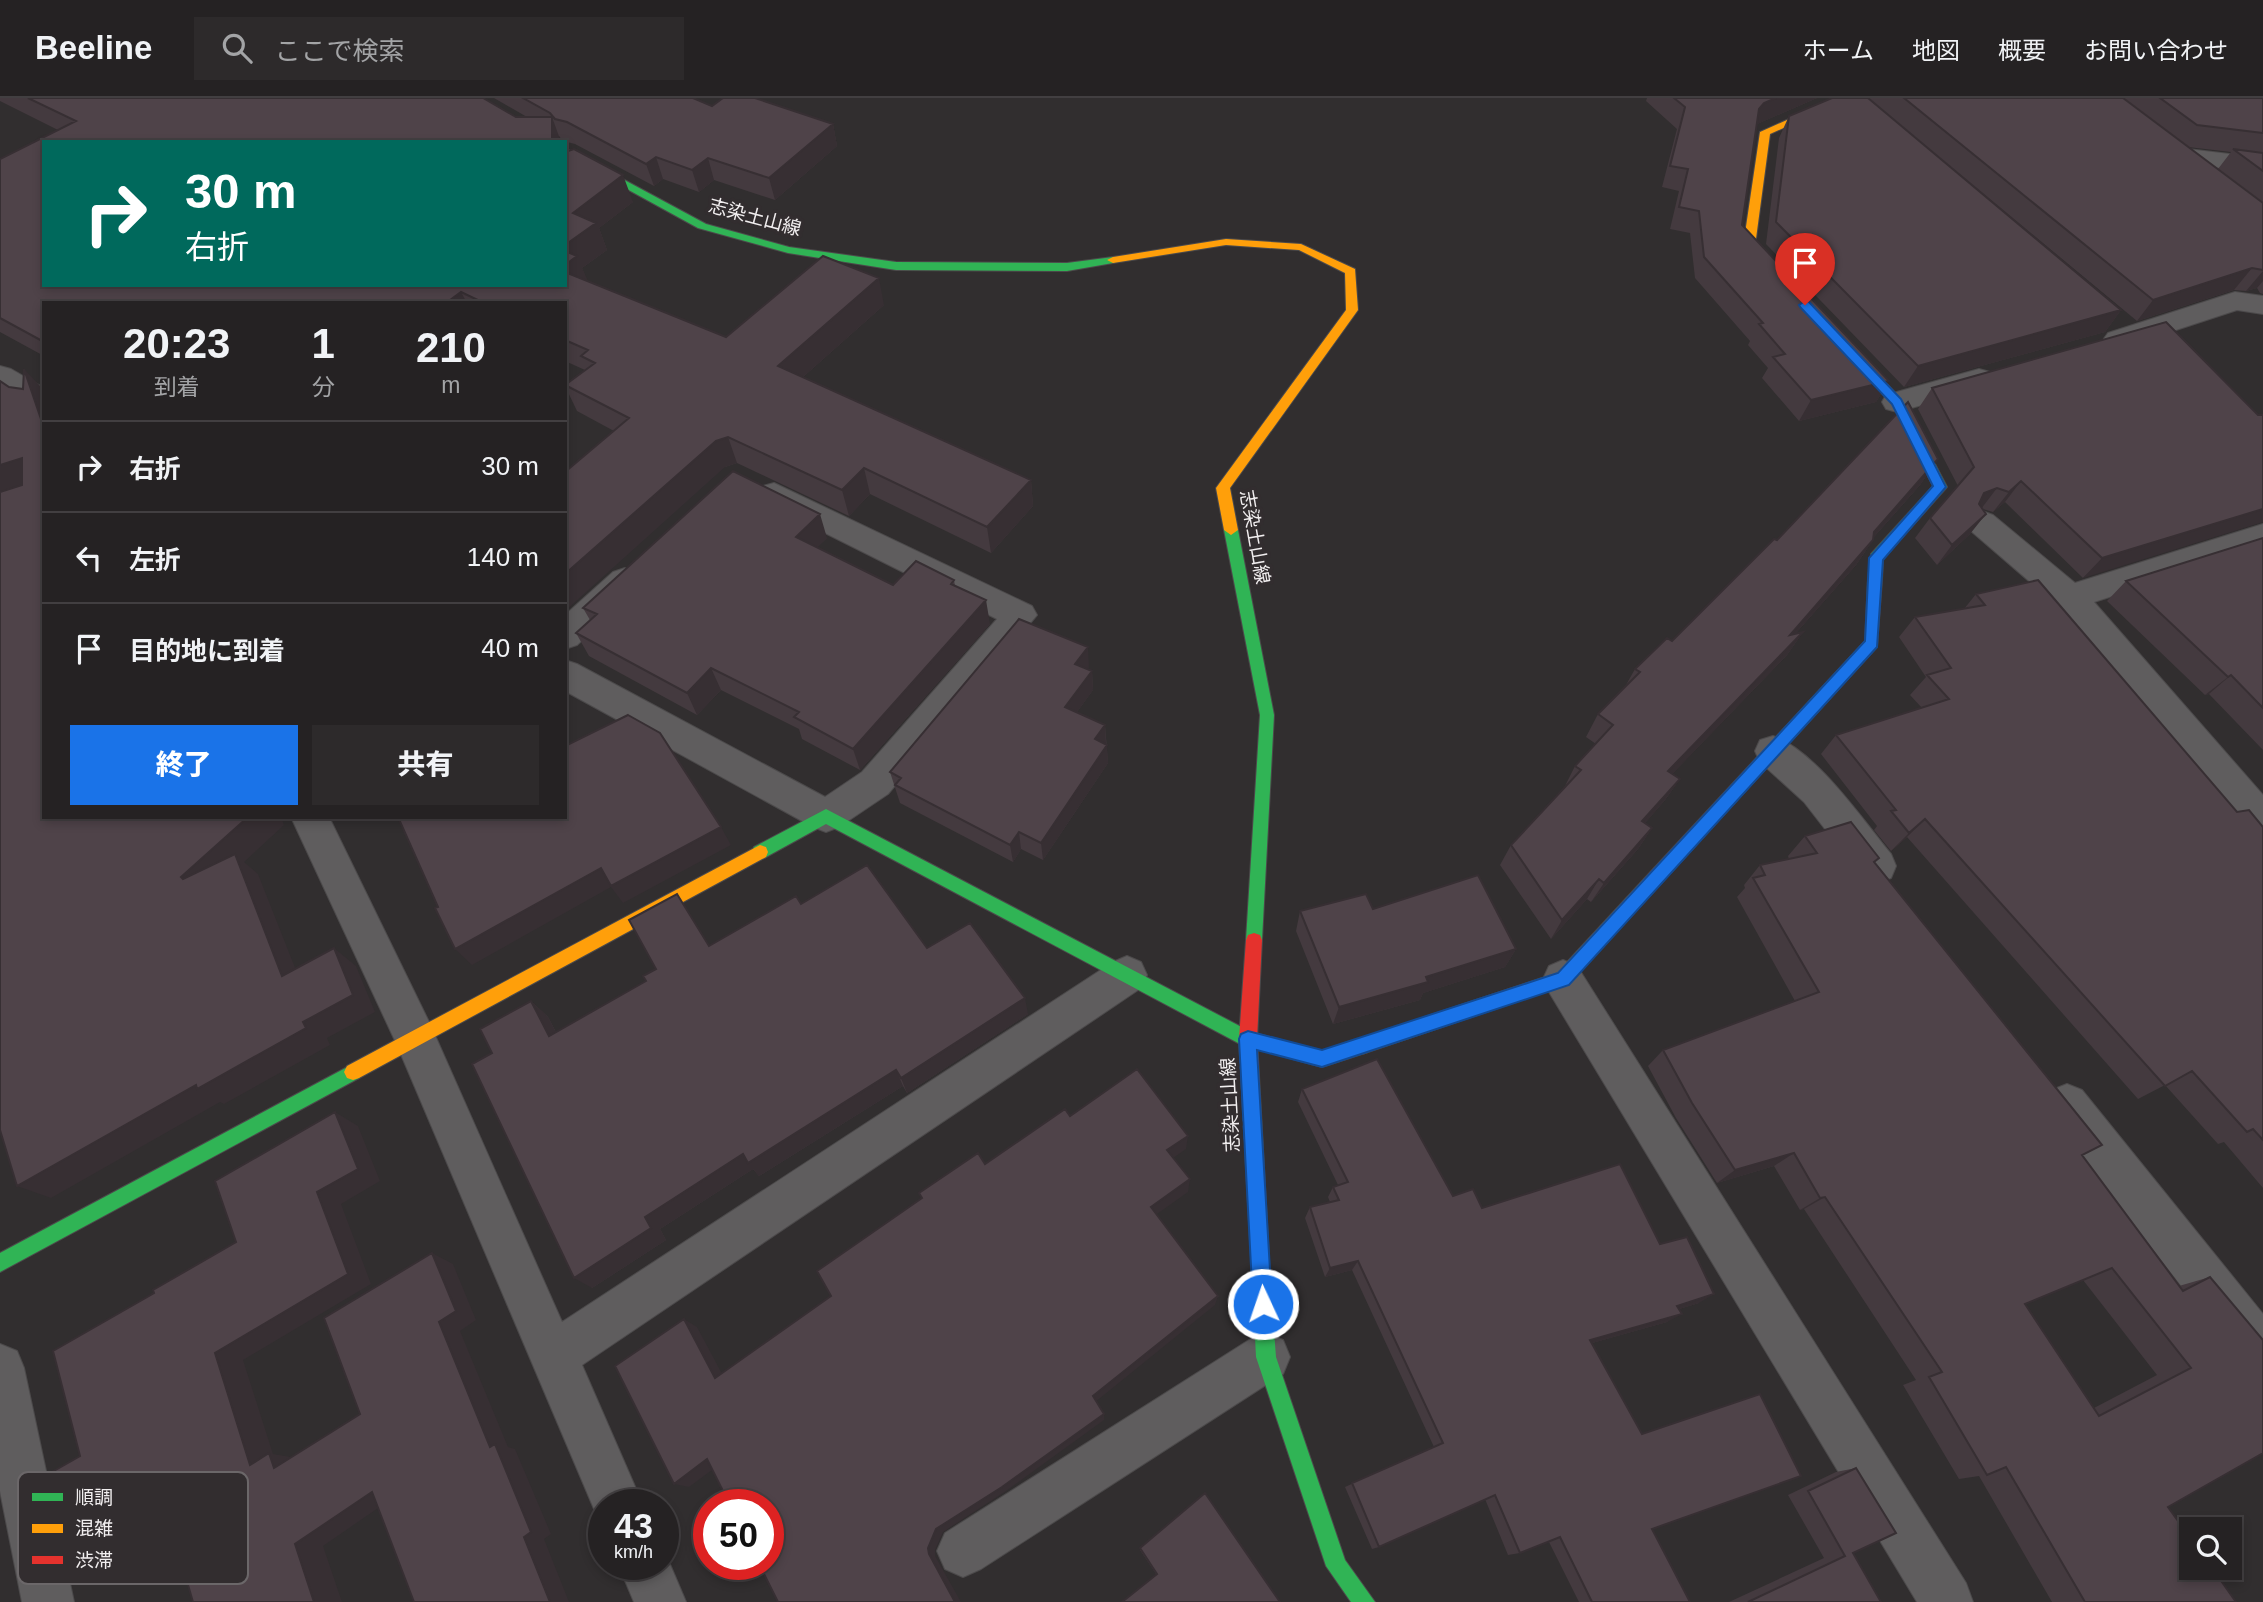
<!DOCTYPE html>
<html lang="ja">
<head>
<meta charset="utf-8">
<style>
	body { margin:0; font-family:Arial,"Noto Sans JP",sans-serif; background:#2d2a2b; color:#f1f3f6; height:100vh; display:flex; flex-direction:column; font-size:26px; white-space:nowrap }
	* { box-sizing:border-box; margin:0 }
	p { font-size:23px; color:#a3a4a6 }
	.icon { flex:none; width:38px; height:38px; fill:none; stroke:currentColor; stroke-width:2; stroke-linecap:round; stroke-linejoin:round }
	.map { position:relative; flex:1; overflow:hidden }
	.sheet { position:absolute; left:42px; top:203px; width:525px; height:518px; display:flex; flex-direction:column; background:#252223; border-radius:0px; box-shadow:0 4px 10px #0003,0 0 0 2px #423f41 }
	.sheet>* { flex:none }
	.hud { position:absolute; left:42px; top:42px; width:525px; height:147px; border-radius:0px; box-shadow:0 4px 10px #0003,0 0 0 2px #423f41; background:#00695c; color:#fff; overflow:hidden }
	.tools { position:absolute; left:2179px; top:1419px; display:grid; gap:14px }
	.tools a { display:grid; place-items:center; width:63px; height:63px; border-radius:0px; background:#252223; box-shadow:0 4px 10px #0003,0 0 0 2px #423f41; font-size:35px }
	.speed { position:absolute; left:588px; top:1391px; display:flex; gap:14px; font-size:35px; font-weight:700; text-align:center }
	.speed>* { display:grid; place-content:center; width:91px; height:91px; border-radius:50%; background:#252223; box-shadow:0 4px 10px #0003,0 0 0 2px #423f41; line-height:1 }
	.speed small { font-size:18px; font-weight:400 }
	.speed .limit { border:10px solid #d22; background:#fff; color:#111 }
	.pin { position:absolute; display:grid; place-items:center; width:60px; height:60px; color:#fff; margin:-72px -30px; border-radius:50% 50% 50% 0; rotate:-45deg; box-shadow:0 0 7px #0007 }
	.pin .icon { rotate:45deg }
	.me { position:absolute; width:77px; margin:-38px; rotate:357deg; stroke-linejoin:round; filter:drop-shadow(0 0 5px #0008) }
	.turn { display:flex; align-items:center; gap:24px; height:147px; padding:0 28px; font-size:32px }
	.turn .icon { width:91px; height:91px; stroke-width:2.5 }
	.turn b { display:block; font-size:49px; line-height:60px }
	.eta { display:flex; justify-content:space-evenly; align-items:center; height:119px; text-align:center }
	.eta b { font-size:42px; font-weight:800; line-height:49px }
	.action { display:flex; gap:14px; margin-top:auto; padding:14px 28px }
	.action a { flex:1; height:80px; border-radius:0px; background:#1a73e8; color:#fff; font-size:28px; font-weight:800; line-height:80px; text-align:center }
	.action a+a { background:#2d2a2b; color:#f1f3f6 }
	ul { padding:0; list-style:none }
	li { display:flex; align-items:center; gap:21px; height:91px; padding:0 28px; border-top:2px solid #423f41 }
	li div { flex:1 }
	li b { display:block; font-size:26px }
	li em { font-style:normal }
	header { display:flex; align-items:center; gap:42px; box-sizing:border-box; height:98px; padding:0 35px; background:#252223; border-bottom:2px solid #423f41 }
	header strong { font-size:33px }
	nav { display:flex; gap:38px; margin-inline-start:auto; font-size:24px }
	.search { width:490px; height:63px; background:#2d2a2b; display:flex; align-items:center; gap:18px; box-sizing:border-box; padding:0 24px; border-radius:0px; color:#a3a4a6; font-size:26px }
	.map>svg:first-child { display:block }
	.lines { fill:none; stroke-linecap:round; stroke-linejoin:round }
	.street-casing { stroke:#4c4a4b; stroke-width:2 }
	.fast-casing { stroke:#4c4a4b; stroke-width:2 }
	.slow-casing { stroke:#4c4a4b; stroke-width:2 }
	.jam-casing { stroke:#4c4a4b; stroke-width:2 }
	.street { fill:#5f5d5e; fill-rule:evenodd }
	.fast { fill:#30b455; fill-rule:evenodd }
	.slow { fill:#ff9f0a; fill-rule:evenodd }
	.jam { fill:#e5322d; fill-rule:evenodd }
	.wall { fill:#443a3f; fill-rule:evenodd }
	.shaded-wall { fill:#372f33 }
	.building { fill:#4f4349; stroke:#372f33; stroke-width:2; fill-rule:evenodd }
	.route { fill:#1a73e8; stroke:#114b97; stroke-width:2 }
	.labels { text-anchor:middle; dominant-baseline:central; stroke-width:7; stroke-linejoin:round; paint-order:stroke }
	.street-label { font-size:19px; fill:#f1eeef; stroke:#322d2f }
	.key { fill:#322d2f; stroke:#6b6769; stroke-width:2 }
	.key-label { font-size:19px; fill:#f1eeef }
</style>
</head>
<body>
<header>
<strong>Beeline</strong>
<div class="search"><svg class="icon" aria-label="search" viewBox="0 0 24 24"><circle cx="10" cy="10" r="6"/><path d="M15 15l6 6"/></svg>ここで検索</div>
<nav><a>ホーム</a><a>地図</a><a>概要</a><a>お問い合わせ</a></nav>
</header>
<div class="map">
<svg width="2263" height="1504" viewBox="0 0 2263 1504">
	<rect width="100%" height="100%" fill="#312e2f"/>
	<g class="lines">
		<defs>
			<path id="street" d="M2171,49L2263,60V76L2162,62L2158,57L2162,52Z
				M2235,194L2263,198V216L2237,212L2118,251L2108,249L2103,242L2108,235Z
				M0,268L11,271L44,290V314L33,311L0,291Z
				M1979,271L1990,274L1994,281L1990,288L1897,314L1886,311L1882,304L1886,297Z
				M774,385L1032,508L1037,517L888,696L839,729L826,734L813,729L565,593V562L577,566L825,699L862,674L997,521L763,404L758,396L763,388Z
				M1982,413L1993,417L2075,485L2263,426V450L2094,504L2263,697V740L2250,735L2058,508L1971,433L1966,425L1971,417Z
				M625,470L637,474L642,483L637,492L577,547L565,551V517L613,474Z
				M1773,638C1815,652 1862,721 1891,756L1896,768L1891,780L1877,785L1863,780L1804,704L1760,664L1755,653L1760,642Z
				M291,719H329L430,926L562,1224L1113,864L1127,858L1141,864L1147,877L1141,890L582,1267L643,1407H604V1426L600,1425L397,947Z
				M1563,862L1577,868L1966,1485L1973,1504H1917L1549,894L1543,881L1549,868Z
				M2067,986L2082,992L2263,1216V1278L2246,1271L2052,1022L2045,1007L2052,992Z
				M1266,1235L1283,1242L1290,1259L1283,1276L981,1471L963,1479L945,1471L937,1453L945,1435L1249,1242Z
				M0,1246L17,1253L24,1270L74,1504H22L0,1393Z
				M663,1450L686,1504H634L618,1466H663Z"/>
			<path id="fast" d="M565,50L706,126L789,149L896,164L1067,165L1113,159L1119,162L1113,165L1067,173L896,172L788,155L698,130L565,57Z
				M1849,249L1853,250L1901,301L1947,389L1883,461L1882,482L1875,487L1868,482L1871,456L1933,388L1892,306L1845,256L1843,253Z
				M1231,427L1238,432L1274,617L1262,842L1260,847L1254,849L1248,847L1246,842L1260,617L1224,432Z
				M826,711L1251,934L1322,953L1362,940L1368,942L1371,948L1368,954L1322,969L1242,947L826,726L766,759L760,761L754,759L752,754L754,749Z
				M353,966L359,968L362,974L359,980L0,1174V1155Z
				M1261,1170L1268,1172L1270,1179L1276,1259L1345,1462L1375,1504H1351L1326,1468L1256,1259L1252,1179L1254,1172Z"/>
			<path id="slow" d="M1836,0H1850L1770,36L1755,148L1784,179L1782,182H1774L1743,149L1760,34Z
				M1226,141L1301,146L1355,171L1358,212L1230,390L1238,432L1231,437L1224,432L1216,390L1346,212L1345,175L1299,152L1226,147L1113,165L1107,162L1113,159Z
				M760,747L766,749L768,754L766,759L359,980L353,982L347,980L344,974L347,968Z
				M1650,779L1656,781L1658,786L1656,791L1569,886L1362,956L1356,954L1353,948L1356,942L1557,875L1644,781Z"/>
			<path id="jam" d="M1875,477L1882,482L1877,549L1656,791L1650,793L1644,791L1642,786L1644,781L1865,543L1868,482Z
				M1254,835L1260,837L1262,842L1257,941L1270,1179L1268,1186L1261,1188L1254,1186L1252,1179L1239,941L1246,842L1248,837Z"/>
		</defs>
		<use href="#street" class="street-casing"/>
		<use href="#fast" class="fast-casing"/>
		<use href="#slow" class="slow-casing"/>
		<use href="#jam" class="jam-casing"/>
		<use href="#street" class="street"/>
		<use href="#fast" class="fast"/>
		<use href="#slow" class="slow"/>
		<use href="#jam" class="jam"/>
	</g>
	<path class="wall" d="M0,0H483L516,19H527L494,0H693L712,8L833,26L837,48L775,102L714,82L699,94L663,81L654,88L575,46L563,43L559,38L44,187H565V54L633,104L599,130L607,152L582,170L587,183L726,239L884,207L803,279L1031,382L1033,408L991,455L870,396L849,418L737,365L725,369L614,333L577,313L565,288V286L585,272L565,263V205H44V258L0,234V61L58,32L0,3Z
		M1647,0H1817L1757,26L1742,127L1889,283L1876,304L1799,323L1762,280L1768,270L1748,247L1750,243L1695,180L1690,135L1670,131L1679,93L1662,89L1677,31L1646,3Z
		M1832,0H2263V196L2260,195L2257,190L2246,193L2234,192L2137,223L1945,64L2121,212L2105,234L1904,289L1766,146L1779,40L1789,18ZM2188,49L2231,54L2218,71Z
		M1932,290L2258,317L2083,480L2005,404L1993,414L1983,411L1970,436L1937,467L1915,440L1930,420L1958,388L1918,311Z
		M1938,361L1920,387L1873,440V442L1856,467L1796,535L1803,534L1787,557L1672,676L1680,681L1665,702L1645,725L1652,730L1638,751L1591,804L1587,801L1551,841L1500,767L1511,747L1564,690L1575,668L1596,646L1586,639L1598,616L1626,587L1635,571L1672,543L1777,442Z
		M827,440L817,449L893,487L954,482L955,488L990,526L860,672L802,641L799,631L721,592L697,617L589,558L576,535L590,522L583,510Z
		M2263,440V652L2209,596L2205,597L2107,503L2126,483Z
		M1976,496L2237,714L2263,729V1090L2224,1044L2218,1046L2165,987L2138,1001L1907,739L1891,753L1874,732L1877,728L1821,656L1836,637L1922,610L1910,597L1926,579L1899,539L1915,519L1964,511Z
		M1089,569L1087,571L1092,573L1093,592L1077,614L1105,627L1108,665L1043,762L1021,751L1013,764L900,705L890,674Z
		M1805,738L1874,764L2082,1057L2179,1188L2210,1179L2168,1409L2236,1504H2052L1979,1378L1959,1381L1903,1287L1916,1282L1804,1111L1800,1112L1774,1068L1717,1085L1676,1020L1648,968L1663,952L1795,903L1737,799L1745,790L1744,787L1760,767L1789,761L1788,758ZM2083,1182L2157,1277L2094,1310L2025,1206Z
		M801,806L927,850L1028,916L907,995L903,988L759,1078L753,1071L660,1131L666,1142L592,1190L492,955L531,903L548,919L556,934L710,848Z
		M1373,811L1516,851L1505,869L1423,895L1420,902L1333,926L1296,833L1300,813Z
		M1302,991L1453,1098L1482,1110L1660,1146L1699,1205L1679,1211L1667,1224L1592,1245L1652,1431L1690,1504H1579L1549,1444L1520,1455L1508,1457L1485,1401L1379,1449L1372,1451L1345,1389L1434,1349L1352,1172L1325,1179L1305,1120L1310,1109L1330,1104L1328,1099L1333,1089L1338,1087L1298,1004Z
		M1856,1370L1853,1455L1881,1504H1729L1824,1460L1788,1397L1836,1374Z
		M1205,1395L1156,1476L1140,1452V1450Z"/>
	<path class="shaded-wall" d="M1776,0H1817L1755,27L1759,11L1764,5Z
		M552,19L561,44H552Z
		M833,26L837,48L775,102L769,80Z
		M656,59L663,81L654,88L646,66Z
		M708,60L714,82L699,94L692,72Z
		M623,77L633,104L599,130L607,152L582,170L589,185L565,183V147L573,115Z
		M2252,170L2234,192L2137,223L2153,202Z
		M2263,173V183L2257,190L2246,193Z
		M879,180L884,207L785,295L778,268Z
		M461,194L467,205H446Z
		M2121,212L2105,234L1904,289L1918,268Z
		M24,271L44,292V330Z
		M1889,283L1876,304L1799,323L1811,302Z
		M728,339L737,365L725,369L565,513V476L716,343Z
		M22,360L44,383L0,399V367Z
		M1938,361L1920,387L1857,458L1874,434Z
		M864,370L870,396L849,418L842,392Z
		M1031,382L1033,408L991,455L987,429Z
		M2021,383L2005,404L1993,414L2009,394Z
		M1997,390L1981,411L1969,416L1984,395Z
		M2263,411V424L2083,480L2102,460Z
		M820,416L827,440L804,463L796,439Z
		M1986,416L1970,436L1937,467L1952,447Z
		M1873,442L1856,467L1774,560L1790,537Z
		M986,502L990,526L860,672L853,651Z
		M1803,534L1787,557L1654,695L1668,673Z
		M1088,549L1089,569L1077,585L1075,566Z
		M711,570L721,592L697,617L687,595Z
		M1092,573L1093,592L1067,628L1065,609Z
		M2231,577L2209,596L2205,597L2228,579Z
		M1105,627L1106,646L1095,641Z
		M1107,647L1108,665L1043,762L1041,745Z
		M1680,681L1665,702L1629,744L1642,723Z
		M248,719H281L284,727L244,764L258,776L305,895L282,878L181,779Z
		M1925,721L1907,739L1891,753L1909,735Z
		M721,729L731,747L623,805L611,789L472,867L455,851L601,770Z
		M1652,730L1638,751L1591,804L1604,785Z
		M1019,734L1021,751L1013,764L1010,747Z
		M1599,781L1587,801L1551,841L1562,822Z
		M334,850L356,868L375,914L327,940L330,947L224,1006L220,1004L51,1100L17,1088L303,924Z
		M1516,851L1505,869L1423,895L1420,902L1333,926L1339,909L1426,879Z
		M1025,900L1028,916L907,995L901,980Z
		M531,903L548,919L566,954L549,938Z
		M896,972L903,988L759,1078L753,1071L660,1131L666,1142L592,1190L574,1180L645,1119L743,1056Z
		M335,1014L358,1028L380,1083L341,1106L371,1186L243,1262L273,1356L297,1360L278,1371L250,1367L215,1255L317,1094Z
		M1188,1038L1186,1051L1166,1065L1167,1052Z
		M1794,1055L1774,1068L1717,1085L1735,1072Z
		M1190,1081L1188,1094L1150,1121L1151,1109Z
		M1825,1099L1804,1111L1800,1112L1820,1100Z
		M432,1155L453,1166L476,1222L460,1233L508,1349L515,1351L551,1436L544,1441L569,1504H550L524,1439L490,1349L439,1224Z
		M1358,1163L1352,1172L1325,1179L1330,1170Z
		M1714,1196L1699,1205L1663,1216L1677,1208Z
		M1218,1198L1215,1207L1094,1305L1093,1298Z
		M1682,1216L1667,1224L1578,1249L1590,1242Z
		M684,1221L697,1229L728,1287L715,1280Z
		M1104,1316V1322L1006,1393L943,1434L935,1452V1458L961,1504H955L929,1456L928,1450L936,1431Z
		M707,1361L720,1366L689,1389L674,1386Z
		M372,1394L397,1397L323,1448L342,1504H314L295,1446Z
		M125,1401H163L195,1404L164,1424L131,1421L87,1447L51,1445Z"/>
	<path class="building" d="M28,0H483L516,19H552V44H44V187H565V174L726,239L823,158L879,180L778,268L1031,382L987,429L864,370L842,392L728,339L716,343L565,476V374L629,320L565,287L595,265L581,258L588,252L565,242V205H484L461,194L446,205H44V244L0,220V61L76,23Z
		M523,0H693L712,8L723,0H755L833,26L769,80L708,60L692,72L656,59L646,66L567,24L555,21L550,15Z
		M1674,0H1776L1764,5L1759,11L1742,127L1889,283L1811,302L1773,259L1785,256L1759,226L1763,225L1704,159L1699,113L1679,109L1688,71L1670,68L1685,9Z
		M1832,0H1868L2121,212L1918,268L1776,124L1789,18Z
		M1904,0H2123L2263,105V172L2252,170L2153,202Z
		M2160,0H2263V35L2197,27Z
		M574,51L623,77L573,115L596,125L565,147V54Z
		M2233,51L2263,55V73Z
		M565,153L577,158L565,167Z
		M2166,224L2258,317H2263V411L2102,460L2021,383L2009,394L1997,390L1984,395L1979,406L1986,416L1952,447L1930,420L1974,369L1932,290Z
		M24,271L44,330V719H248L181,779L183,781L235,756L282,878L334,850L353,897L303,924L306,930L197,991L196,987L17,1088L0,1032V394L22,387V360L0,367V283L9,289L23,291Z
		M1908,304L1938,361L1874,434L1873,442L1790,537L1803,534L1668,673L1680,681L1642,723L1652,730L1604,785L1599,781L1562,822L1511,747L1581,672L1575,668L1613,627L1598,616L1640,574L1635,571L1667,540L1672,543L1774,441L1777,442Z
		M733,373L820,416L796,439L893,487L916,463L954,482L951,486L986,502L853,651L794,619L799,614L711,570L687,595L576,535L597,516L583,510Z
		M2263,440V610L2231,577L2228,579L2126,483Z
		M2038,482L2237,714L2249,712L2263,729V1042L2253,1031L2247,1034L2192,973L2165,988L1925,721L1909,735L1891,713L1896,712L1836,637L1949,601L1927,577L1951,570L1915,519L1985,507L1976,496Z
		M1019,521L1088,549L1075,566L1092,573L1065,609L1105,627L1095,641L1107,647L1041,745L1019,734L1010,747L895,687L901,680L890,674Z
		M628,617L660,635L721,729L611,788L601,770L455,851L435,810L438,809L398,719H565V648Z
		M1851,724L1879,760L1874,764L2102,1047L2082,1057L2183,1193L2210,1179L2263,1242V1355L2168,1409L2191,1441V1470H2212L2236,1504H2085L2006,1369L1987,1377L1929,1279L1942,1274L1825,1099L1820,1100L1794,1055L1735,1072L1692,1005L1663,952L1819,894L1753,780L1765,777L1760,767L1817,755L1805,738ZM2112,1170L2191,1270L2099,1318L2025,1206Z
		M867,767L927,850L970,825L1025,900L901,980L896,972L748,1065L743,1056L645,1119L651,1130L574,1180L472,966L492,955L480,931L531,903L549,938L646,883L643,878L656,871L629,822L677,796L709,848L796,798L801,806Z
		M1478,777L1516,851L1426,879L1428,884L1339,909L1300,813L1366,796L1373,811Z
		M1377,961L1453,1098L1473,1091L1482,1110L1620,1066L1660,1146L1687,1139L1714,1196L1677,1208L1682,1216L1590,1242L1642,1336L1760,1296L1801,1378L1652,1431L1690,1504H1592L1560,1439L1520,1455L1495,1397L1379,1449L1352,1385L1443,1345L1358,1163L1330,1170L1310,1109L1339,1102L1333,1089L1348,1084L1302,991Z
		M1137,971L1188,1038L1167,1052L1190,1081L1151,1109L1218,1198L1093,1298L1104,1316L1002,1389L936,1431L928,1450L929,1456L955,1504H778L759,1466H768V1407H730L707,1361L674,1386L615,1268L684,1221L715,1280L831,1198L817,1173L922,1100L919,1095L978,1055L985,1066L1065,1011L1070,1018Z
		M335,1014L358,1071L317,1094L348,1176L215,1255L250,1367L269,1355L274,1370L360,1316L324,1220L432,1155L456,1213L439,1224L490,1349L495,1346L531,1434L524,1439L550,1504H414L372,1394L295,1446L314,1504H193L163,1401L131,1421L125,1401L51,1445L38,1382L80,1358L53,1253L154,1195L153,1192L236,1144L215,1083Z
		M1856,1370L1896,1435L1853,1455L1881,1504H1748L1845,1458L1808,1393Z
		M1205,1395L1280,1504H1122L1157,1476L1140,1450Z"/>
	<path class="route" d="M1805,203L1809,204L1901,301L1946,389L1883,462L1877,549L1569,887L1322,969L1257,952L1272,1206L1270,1213L1263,1215L1256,1213L1253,1206L1239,941L1241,936L1248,933L1322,952L1558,875L1865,543L1869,460L1933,388L1892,306L1801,210L1799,207Z"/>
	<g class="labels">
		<g class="street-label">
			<text transform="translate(755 119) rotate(15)">志染土山線</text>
			<text transform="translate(1255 439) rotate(80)">志染土山線</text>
			<text transform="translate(1230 1007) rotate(-93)">志染土山線</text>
		</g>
	</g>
	<rect x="18" y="1374" width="230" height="112" rx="10" class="key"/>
	<rect x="32" y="1395" width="31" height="8" fill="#30b455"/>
	<rect x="32" y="1426" width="31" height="9" fill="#ff9f0a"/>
	<rect x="32" y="1458" width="31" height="8" fill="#e5322d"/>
	<g class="key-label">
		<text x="75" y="1406">順調</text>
		<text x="75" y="1437">混雑</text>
		<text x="75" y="1469">渋滞</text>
	</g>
</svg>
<div class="tools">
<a><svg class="icon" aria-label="search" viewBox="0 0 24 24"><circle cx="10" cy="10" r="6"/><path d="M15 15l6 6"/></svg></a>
</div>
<div class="speed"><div>43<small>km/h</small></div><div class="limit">50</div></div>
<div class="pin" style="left:1805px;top:207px;background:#d93025"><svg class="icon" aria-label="arrive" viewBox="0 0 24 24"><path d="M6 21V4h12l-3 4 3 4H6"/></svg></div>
<svg class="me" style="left:1263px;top:1206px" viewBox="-20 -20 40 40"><circle r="17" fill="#1a73e8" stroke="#fff" stroke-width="3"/><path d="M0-11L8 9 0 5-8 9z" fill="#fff"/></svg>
<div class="hud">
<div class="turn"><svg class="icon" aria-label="right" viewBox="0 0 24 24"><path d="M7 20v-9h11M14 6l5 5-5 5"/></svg><div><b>30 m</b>右折</div></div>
</div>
<section class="sheet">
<div class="eta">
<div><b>20:23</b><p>到着</p></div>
<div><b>1</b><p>分</p></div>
<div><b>210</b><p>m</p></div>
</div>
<ul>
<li><svg class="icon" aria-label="right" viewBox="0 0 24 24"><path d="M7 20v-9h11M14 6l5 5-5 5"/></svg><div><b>右折</b></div><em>30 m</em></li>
<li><svg class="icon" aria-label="left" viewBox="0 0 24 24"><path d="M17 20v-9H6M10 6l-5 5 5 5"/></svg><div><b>左折</b></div><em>140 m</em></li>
<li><svg class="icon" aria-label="arrive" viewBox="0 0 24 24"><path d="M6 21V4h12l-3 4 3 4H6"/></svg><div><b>目的地に到着</b></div><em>40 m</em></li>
</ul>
<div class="action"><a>終了</a><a>共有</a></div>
</section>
</div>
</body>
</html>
